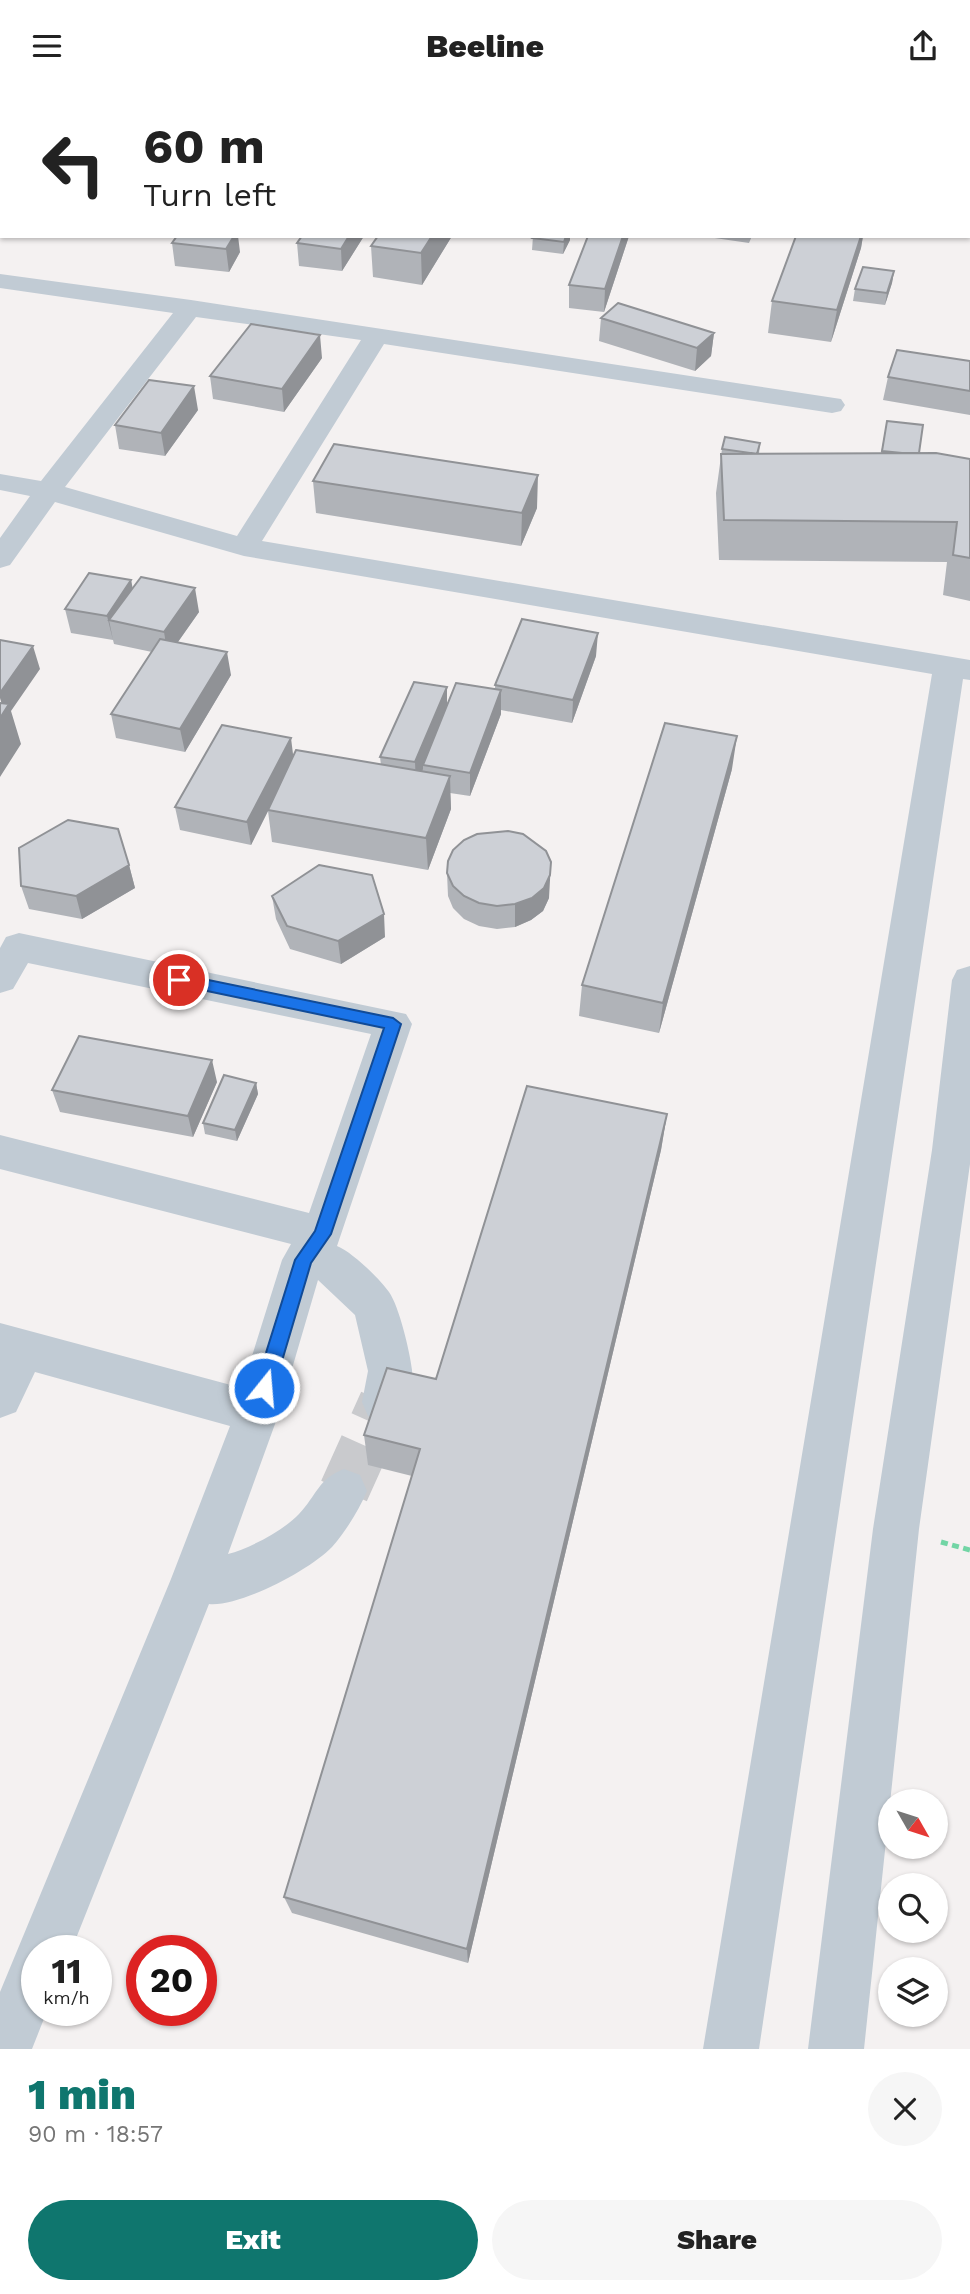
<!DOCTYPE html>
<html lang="en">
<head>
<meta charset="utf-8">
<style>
	body { margin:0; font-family:"Work Sans",sans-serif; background:#f6f6f6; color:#222; height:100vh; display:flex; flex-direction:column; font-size:26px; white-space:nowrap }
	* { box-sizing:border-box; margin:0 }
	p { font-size:23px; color:#767676 }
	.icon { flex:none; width:38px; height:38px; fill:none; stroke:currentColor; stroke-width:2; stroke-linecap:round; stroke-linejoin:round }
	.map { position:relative; height:1958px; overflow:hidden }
	.side { display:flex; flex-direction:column; background:#fff; flex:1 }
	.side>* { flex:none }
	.top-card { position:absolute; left:0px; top:0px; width:971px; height:147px; box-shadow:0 2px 5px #0004; background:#fff; color:#222; overflow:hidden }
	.needle { width:46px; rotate:129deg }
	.buttons { position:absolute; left:878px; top:1698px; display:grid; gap:14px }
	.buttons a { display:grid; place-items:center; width:70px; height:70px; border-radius:50%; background:#fff; box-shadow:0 2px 5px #0004; font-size:35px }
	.speed { position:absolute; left:21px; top:1844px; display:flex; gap:14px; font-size:35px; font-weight:700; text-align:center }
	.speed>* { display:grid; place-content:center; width:91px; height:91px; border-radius:50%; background:#fff; box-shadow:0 2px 5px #0004; line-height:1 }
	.speed small { font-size:18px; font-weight:400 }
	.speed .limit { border:10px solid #d22; background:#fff; color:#111 }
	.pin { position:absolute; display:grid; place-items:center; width:60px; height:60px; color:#fff; margin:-30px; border:4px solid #fff; border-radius:50%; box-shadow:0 2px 7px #0007 }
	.me { position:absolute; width:77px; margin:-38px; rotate:17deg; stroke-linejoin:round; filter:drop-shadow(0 0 5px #0008) }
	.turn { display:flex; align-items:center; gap:24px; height:147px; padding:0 28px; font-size:32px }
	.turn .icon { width:91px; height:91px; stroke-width:2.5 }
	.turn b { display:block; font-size:49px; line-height:60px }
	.round { display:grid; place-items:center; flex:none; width:74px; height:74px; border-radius:37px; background:#f6f6f6 }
	.headline { display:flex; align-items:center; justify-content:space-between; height:119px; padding:0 28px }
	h1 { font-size:42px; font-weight:800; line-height:52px; color:#0f766e }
	.action { display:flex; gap:14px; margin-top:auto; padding:14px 28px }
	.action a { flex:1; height:80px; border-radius:42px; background:#0f766e; color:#fff; font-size:28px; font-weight:800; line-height:80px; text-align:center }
	.action a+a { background:#f6f6f6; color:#222 }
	header { display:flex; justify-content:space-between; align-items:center; height:91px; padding:0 28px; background:#fff; font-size:32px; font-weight:800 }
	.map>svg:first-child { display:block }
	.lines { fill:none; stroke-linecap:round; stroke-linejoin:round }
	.minor-tunnel { stroke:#c9cacd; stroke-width:50; stroke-dasharray:50 24; stroke-linecap:butt }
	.path { stroke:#72d5a5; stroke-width:5; stroke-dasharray:7 4.5; stroke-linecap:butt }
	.minor { fill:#c1cbd4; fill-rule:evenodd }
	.wall { fill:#b0b3b8 }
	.shaded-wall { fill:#909296 }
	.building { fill:#cdd0d6; stroke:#909296; stroke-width:2 }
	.route { fill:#1a73e8; stroke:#114b97; stroke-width:2 }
</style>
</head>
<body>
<header><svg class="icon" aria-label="menu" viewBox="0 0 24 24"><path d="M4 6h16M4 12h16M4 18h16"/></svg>Beeline<svg class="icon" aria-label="share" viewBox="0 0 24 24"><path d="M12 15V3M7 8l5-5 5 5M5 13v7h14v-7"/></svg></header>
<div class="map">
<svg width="970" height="1958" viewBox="0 0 970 1958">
	<rect width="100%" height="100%" fill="#f4f1f1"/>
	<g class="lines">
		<path class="minor-tunnel" d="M344,1400L384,1311"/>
		<path class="path" d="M941,1451L970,1459"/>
		<path class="minor" d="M0,183L191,209L841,308L845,314L841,320L832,322L384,253L262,450L970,569V589L963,588L759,1958H703L932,583L244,465L55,411L10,474L0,477V447L30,405L0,399V383L41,390L173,222L0,197ZM196,226L361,249L237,445L65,396Z
			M19,842L406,923L412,933L337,1155C352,1161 379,1187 389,1201C399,1215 410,1261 412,1279C413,1294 406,1312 400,1325L384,1331L368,1325L362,1311L368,1280L355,1224L318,1189L279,1322L228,1463C250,1457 283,1440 299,1423C317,1404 318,1388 344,1378L360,1384L367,1400C359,1419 346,1440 332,1456C310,1479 240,1516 209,1513L71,1860H37V1920H47L32,1958H0V1901L171,1488L230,1335L35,1281L16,1321L0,1327V1232L242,1297L282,1169L291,1153L0,1078V1044L309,1122L371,943L28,872L13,898L0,902V857L6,846Z
			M970,875V1073L919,1438L864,1958H808L873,1438L932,1059L952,889L957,879Z"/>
	</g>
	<path class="wall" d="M177,145L240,161L229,181L175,175L172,152Z
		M302,145H364L342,180L299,175L297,152Z
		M452,145L422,194L373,186L371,155Z
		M533,145H570V149L563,163L532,159Z
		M629,145L604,221L569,217V194Z
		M701,145H752L749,152Z
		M796,145H863L861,157L831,251L768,242L772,210Z
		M894,180L892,192L885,214L853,210L855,198Z
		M601,227L714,242L711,265L695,280L599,250Z
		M322,267L284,321L213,308L210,285Z
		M970,270V324L883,309L888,286Z
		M198,319L165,365L119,358L115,334Z
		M887,330L919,362L970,368V510L943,504L947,471L719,469L716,402L722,358L760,352L759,363L881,362Z
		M313,390L537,417L521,455L316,422Z
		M131,489L132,497L199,521L178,551L231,584L185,661L116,647L111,623L152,561L114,553L113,549L71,542L65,518Z
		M596,565L572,632L501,619V623L470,705L450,702L451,718L428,779L272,751L268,720L251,754L180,739L175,716L293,665L381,674L380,666L447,614L495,598V594Z
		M732,678L659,942L579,925L582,894Z
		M129,774L135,797L82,828L29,818L21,795Z
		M447,782L549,807L543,820L531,829L515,836L497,838L479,835L464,828L453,817L448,805Z
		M272,805L385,846L341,873L290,858L276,828Z
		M217,991L193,1046L60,1021L52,999Z
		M256,992L258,1003L237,1050L205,1043L203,1032Z
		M667,1023L661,1059L468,1872L292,1822L284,1806L412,1385L368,1374L364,1344L436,1288Z"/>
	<path class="shaded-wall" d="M335,0H346V2H333Z
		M2,58V97L0,99V60Z
		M234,145H238L240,161L229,181L226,158Z
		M349,145H364L342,180L341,158Z
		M432,145H452L422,194L421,162Z
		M566,145H570V149L563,163L564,151Z
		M623,145H629L604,221L605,198Z
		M861,145H863L861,157L831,251L837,219Z
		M894,180L892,192L885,214L887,202Z
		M714,242L711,265L695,280L697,257Z
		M320,244L322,267L284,321L282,298Z
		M194,295L198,319L165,365L161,342Z
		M538,384L537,417L521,455L522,422Z
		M131,489L136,513L109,529L113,549L107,525Z
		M195,497L199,521L168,565L164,541Z
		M598,542L596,565L572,632L573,609Z
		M33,555L40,578L11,620L21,653L0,686V627L4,621L0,607V602Z
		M227,561L231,584L185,661L180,638Z
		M447,596V620L423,674V678L416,695L415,671Z
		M501,599V623L470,705V682Z
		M737,645L732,678L659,942L663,912Z
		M291,647L294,671L268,719V720L251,754L247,731Z
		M450,685L451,718L428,779L426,747Z
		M551,771L549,807L543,820L531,829L515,836V813Z
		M129,774L135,797L82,828L76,805Z
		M384,823L385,846L341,873L338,850Z
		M212,969L217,991L193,1046L188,1025Z
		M256,992L258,1003L237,1050L235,1039Z
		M667,1023L661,1059L468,1872L467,1858Z"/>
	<path class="building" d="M276,0H335L333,2H275Z
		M349,0H402L400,2H347Z
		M406,0H500L514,2H405Z
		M0,20H2V58L0,60Z
		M177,145H234L226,158L172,152Z
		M302,145H349L341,158L297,152Z
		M378,145H432L421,162L371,155Z
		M533,145H566L564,151L532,147Z
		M588,145H623L605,198L569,194Z
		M796,145H861L837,219L772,210Z
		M863,176L894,180L887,202L855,198Z
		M618,212L714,242L697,257L601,227Z
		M251,233L320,244L282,298L210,285Z
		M897,259L970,270V300L888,286Z
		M149,289L194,295L161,342L115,334Z
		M887,330L923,334L919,362H902L882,360Z
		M725,346L760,352L757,363L722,358Z
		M334,353L538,384L522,422L313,390Z
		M936,362L970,368V467L953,464L957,431L724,429L721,363Z
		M89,482L131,489L107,525L65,518Z
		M141,486L195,497L164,541L109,529Z
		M522,528L598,542L573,609L495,594Z
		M160,548L227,561L180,638L111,623Z
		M0,549L33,555L0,602Z
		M414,591L447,596L415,671L380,666Z
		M456,592L501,599L470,682L423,674Z
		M0,612L9,613L0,627Z
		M665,632L737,645L663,912L582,894Z
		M222,634L291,647L247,731L175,716Z
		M296,659L450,685L426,747L268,719Z
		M68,729L118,738L129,774L76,805L21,795L19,757Z
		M508,740L523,743L546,760L551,771L550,784L544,797L532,807L515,813L497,815L479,812L464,805L453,795L447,782L448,770L453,759L464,749L477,743Z
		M319,774L372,784L384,823L338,850L287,835L272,805Z
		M79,945L212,969L188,1025L52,999Z
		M224,984L256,992L235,1039L203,1032Z
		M527,995L667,1023L467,1858L284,1806L420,1358L364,1344L387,1277L436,1288Z"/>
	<path class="route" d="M179,883L393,927L401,933L331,1143L311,1172L274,1297L271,1303L264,1305L258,1303L255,1297L295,1169L315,1140L384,937L174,893L172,889Z"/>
</svg>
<div class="buttons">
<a><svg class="needle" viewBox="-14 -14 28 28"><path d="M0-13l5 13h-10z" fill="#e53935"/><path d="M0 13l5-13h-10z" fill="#767676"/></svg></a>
<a><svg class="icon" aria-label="search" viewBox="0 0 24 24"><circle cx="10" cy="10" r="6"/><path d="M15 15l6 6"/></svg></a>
<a><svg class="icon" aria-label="layers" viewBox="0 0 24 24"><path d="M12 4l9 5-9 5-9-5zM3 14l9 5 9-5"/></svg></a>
</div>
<div class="speed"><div>11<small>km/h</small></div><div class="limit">20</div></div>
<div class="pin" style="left:179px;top:889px;background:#d93025"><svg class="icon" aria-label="arrive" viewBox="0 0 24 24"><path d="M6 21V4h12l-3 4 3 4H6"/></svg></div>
<svg class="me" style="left:264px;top:1297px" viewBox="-20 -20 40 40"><circle r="17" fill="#1a73e8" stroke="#fff" stroke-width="3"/><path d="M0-11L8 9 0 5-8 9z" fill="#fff"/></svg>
<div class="top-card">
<div class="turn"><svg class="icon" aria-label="left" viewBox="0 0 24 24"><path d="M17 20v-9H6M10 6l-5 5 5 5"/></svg><div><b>60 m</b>Turn left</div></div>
</div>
</div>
<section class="side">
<div class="headline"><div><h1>1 min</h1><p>90 m · 18:57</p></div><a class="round"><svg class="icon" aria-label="close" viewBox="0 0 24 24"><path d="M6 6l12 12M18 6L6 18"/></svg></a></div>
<div class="action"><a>Exit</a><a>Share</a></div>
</section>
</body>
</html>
